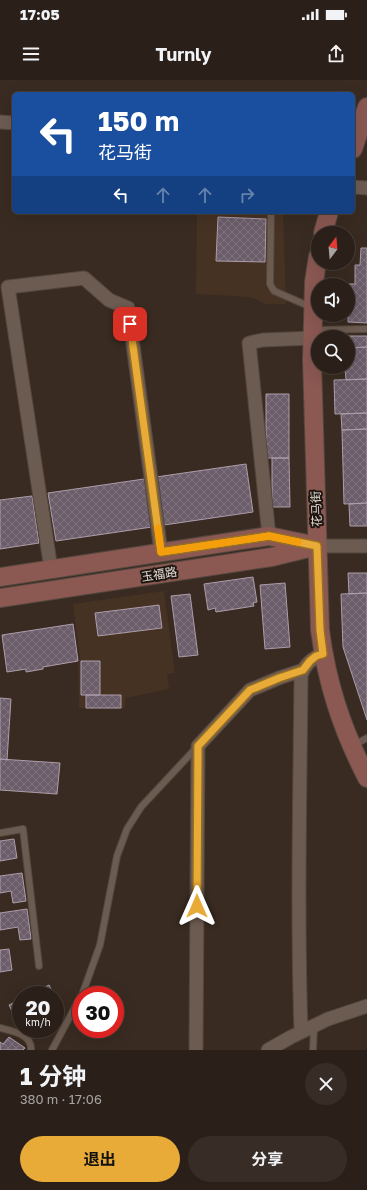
<!DOCTYPE html>
<html lang="zh">
<head>
<meta charset="utf-8">
<style>
	body { margin:0; font-family:"Golos Text","Noto Sans SC",sans-serif; background:#372d26; color:#f1f3f6; height:100vh; display:flex; flex-direction:column; font-size:15px; white-space:nowrap }
	* { box-sizing:border-box; margin:0 }
	p { font-size:13px; color:#a6a3a2 }
	.icon { flex:none; width:22px; height:22px; fill:none; stroke:currentColor; stroke-width:2; stroke-linecap:round; stroke-linejoin:round }
	.map { position:relative; height:970px; overflow:hidden }
	.panel { display:flex; flex-direction:column; background:#2b2019; flex:1 }
	.panel>* { flex:none }
	.hud { position:absolute; left:12px; top:12px; width:343px; height:122px; border-radius:6px; box-shadow:0 4px 16px #0002,0 0 0 1px #473e38; background:#1a4fa0; color:#fff; overflow:hidden }
	.needle { width:26px; rotate:16deg }
	.fabs { position:absolute; left:311px; top:146px; display:grid; gap:8px }
	.fabs a { display:grid; place-items:center; width:44px; height:44px; border-radius:50%; background:#2b2019; box-shadow:0 4px 16px #0002,0 0 0 1px #473e38; font-size:20px }
	.speed { position:absolute; left:12px; top:906px; display:flex; gap:8px; font-size:20px; font-weight:700; text-align:center }
	.speed>* { display:grid; place-content:center; width:52px; height:52px; border-radius:50%; background:#2b2019; box-shadow:0 4px 16px #0002,0 0 0 1px #473e38; line-height:1 }
	.speed small { font-size:10px; font-weight:400 }
	.speed .limit { border:6px solid #d22; background:#fff; color:#111 }
	.pin { position:absolute; display:grid; place-items:center; width:34px; height:34px; color:#fff; margin:-17px; border-radius:8px; box-shadow:0 2px 6px #0006 }
	.me { position:absolute; width:44px; margin:-22px; rotate:0deg; stroke-linejoin:round; filter:drop-shadow(0 0 3px #0008) }
	.turn { display:flex; align-items:center; gap:14px; height:84px; padding:0 20px; font-size:18px }
	.turn .icon { width:52px; height:52px; stroke-width:2.5 }
	.turn b { display:block; font-size:28px; line-height:34px }
	.lanes { display:flex; align-items:center; height:38px; padding:0 20px; background:#0003; justify-content:center; gap:20px; direction:ltr }
	.lanes .off { opacity:.35 }
	.round { display:grid; place-items:center; flex:none; width:42px; height:42px; border-radius:21px; background:#372d26 }
	.summary { display:flex; align-items:center; justify-content:space-between; height:68px; padding:0 20px }
	h1 { font-size:24px; font-weight:700; line-height:30px }
	.cta { display:flex; gap:8px; margin-top:auto; padding:8px 20px }
	.cta a { flex:1; height:46px; border-radius:24px; background:#e9ab38; color:#111; font-size:16px; font-weight:700; line-height:46px; text-align:center }
	.cta a+a { background:#372d26; color:#f1f3f6 }
	.status { display:flex; justify-content:space-between; align-items:center; height:28px; padding:0 20px; background:#2b2019; direction:ltr }
	.status svg { height:11px; fill:currentColor }
	header { display:flex; justify-content:space-between; align-items:center; height:52px; padding:0 20px; background:#2b2019; font-size:18px; font-weight:700 }
	.map>svg:first-child { display:block }
	.built { fill:#453223 }
	.building { fill:url(#building-cross-hatch); stroke:#ad9dab }
	.lines { fill:none; stroke-linecap:round; stroke-linejoin:round }
	.lane-casing { stroke:#53473e; stroke-width:8 }
	.street-casing { stroke:#53473e; stroke-width:15 }
	.secondary-casing { stroke:#53473e; stroke-width:20 }
	.lane { stroke:#6c5b50; stroke-width:6 }
	.street { stroke:#6c5b50; stroke-width:13 }
	.secondary { stroke:#8b5852; stroke-width:18 }
	.route-casing { stroke:#976f24; stroke-width:10 }
	.route { stroke:#e9ab38; stroke-width:7 }
	.slow { stroke:#f59e0b; stroke-width:7 }
	.labels { text-anchor:middle; dominant-baseline:central; stroke-width:4; stroke-linejoin:round; paint-order:stroke }
	.street-label { font-size:12px; fill:#e3dad3; stroke:#1c1510 }
</style>
</head>
<body>
<div class="status"><b>17:05</b><svg viewBox="0 0 49 12"><path d="M0 12V9h3v3zM5 12V6h3v6zM10 12V3h3v9zM15 12V0h3v12zM26 1h20v11H26zM47 4h2v5h-2z"/></svg></div>
<header><svg class="icon" aria-label="menu" viewBox="0 0 24 24"><path d="M4 6h16M4 12h16M4 18h16"/></svg>Turnly<svg class="icon" aria-label="share" viewBox="0 0 24 24"><path d="M12 15V3M7 8l5-5 5 5M5 13v7h14v-7"/></svg></header>
<div class="map">
<svg width="367" height="970" viewBox="0 0 367 970">
	<defs>
		<pattern id="building-cross-hatch" width="8" height="8" patternUnits="userSpaceOnUse"><rect width="8" height="8" fill="#6c5d6a"/><path d="M0 0l8 8M0 8l8-8" fill="none" stroke="#81747e"/></pattern>
	</defs>
	<rect width="100%" height="100%" fill="#392b21"/>
	<path class="built" d="M197,132H283L286,224H265L251,217L196,214Z
		M164,511L175,593L167,594L169,609L126,618L124,629L79,628L78,586L80,578L73,524Z"/>
	<path class="building" d="M218,137L266,139L265,182L216,181Z
		M361,168H367V243L348,242L349,204H355V185H360Z
		M345,256H367V267L348,268V257Z
		M367,267V299L346,300L345,287H348V268Z
		M367,299V333L335,334L334,300Z
		M266,314H289V378H266Z
		M367,333V349L342,350L341,334Z
		M367,349V423L344,424L342,350Z
		M272,378H289L290,427H272Z
		M246,384L253,432L164,445L156,397Z
		M144,399L152,447L56,461L48,413Z
		M32,416L39,463L0,469V420Z
		M367,423V446H350L349,424Z
		M348,493H367V513L349,514Z
		M253,497L257,522L253,523L254,526L216,532L215,528L208,530L204,504Z
		M285,503L290,567L265,569L260,505Z
		M367,513V640L343,567L341,514Z
		M190,514L198,575L179,577L171,516Z
		M159,525L162,548L98,556L95,533Z
		M73,544L78,581L43,587V589L26,592V589L7,592L2,555Z
		M81,581H100V615H81Z
		M86,615H121V628H86Z
		M0,618L11,619L7,680L0,679Z
		M0,679L60,683L57,714L0,710Z
		M14,759L17,778L0,781V761Z
		M22,793L26,821L13,823L11,811L0,813V796Z
		M27,829L31,859L20,860L18,847L0,850V833Z
		M9,869L12,890L0,892V870Z
		M49,905L54,915H29Z
		M21,919V946L20,947L9,925Z
		M9,957L25,968L23,970H0V962L3,964Z"/>
	<g class="lines">
		<defs>
			<path id="lane" d="M271,132L270,204L274,211L311,227
				M315,250L367,249
				M354,665L367,658
				M0,753L23,749L39,886
				M82,915L100,865L117,776L127,749L141,727L197,667
				M0,948C12,951 32,954 31,970
				M52,970L81,916
				M313,970L314,946"/>
			<path id="street" d="M0,42L14,43
				M353,107L367,108
				M269,456L249,263L263,260L312,258
				M317,466H367
				M51,489L8,207L84,198L109,220L128,228L161,472
				M301,952C297,833 300,714 301,595C305,584 312,578 323,574
				M196,970L198,666L250,610L279,598L303,590
				M268,970L291,957L328,939L367,926"/>
			<path id="secondary" d="M353,69L367,27
				M323,153L329,132
				M318,176L314,202L312,280L320,550C327,604 342,649 367,698
				M0,497L269,456L312,465
				M0,518L272,477L317,466"/>
		</defs>
		<use href="#lane" class="lane-casing"/>
		<use href="#street" class="street-casing"/>
		<use href="#secondary" class="secondary-casing"/>
		<use href="#lane" class="lane"/>
		<use href="#street" class="street"/>
		<use href="#secondary" class="secondary"/>
	</g>
	<g class="lines">
		<defs>
			<path id="route" d="M130,244L161,472L269,456L317,466L320,550L323,574L316,576L310,581L303,590L279,598L250,610L198,666L197,826"/>
		</defs>
		<use href="#route" class="route-casing"/>
		<use href="#route" class="route"/>
		<path class="slow" d="M158,448L161,472L269,456L298,462"/>
	</g>
	<g class="labels">
		<g class="street-label">
			<text transform="translate(316 429) rotate(-92)">花马街</text>
			<text transform="translate(159 494) rotate(-9)">玉福路</text>
		</g>
	</g>
</svg>
<div class="fabs">
<a><svg class="needle" viewBox="-14 -14 28 28"><path d="M0-13l5 13h-10z" fill="#e53935"/><path d="M0 13l5-13h-10z" fill="#a6a3a2"/></svg></a>
<a><svg class="icon" aria-label="sound" viewBox="0 0 24 24"><path d="M4 9h4l5-4v14l-5-4H4zM17 9q2 3 0 6"/></svg></a>
<a><svg class="icon" aria-label="search" viewBox="0 0 24 24"><circle cx="10" cy="10" r="6"/><path d="M15 15l6 6"/></svg></a>
</div>
<div class="speed"><div>20<small>km/h</small></div><div class="limit">30</div></div>
<div class="pin" style="left:130px;top:244px;background:#d93025"><svg class="icon" aria-label="arrive" viewBox="0 0 24 24"><path d="M6 21V4h12l-3 4 3 4H6"/></svg></div>
<svg class="me" style="left:197px;top:826px" viewBox="-20 -20 40 40"><path d="M0-17L14 15 0 8-14 15z" fill="#e9ab38" stroke="#fff" stroke-width="4"/></svg>
<div class="hud">
<div class="turn"><svg class="icon" aria-label="left" viewBox="0 0 24 24"><path d="M17 20v-9H6M10 6l-5 5 5 5"/></svg><div><b>150 m</b>花马街</div></div>
<div class="lanes"><svg class="icon" aria-label="left" viewBox="0 0 24 24"><path d="M17 20v-9H6M10 6l-5 5 5 5"/></svg><svg class="icon off" aria-label="ahead" viewBox="0 0 24 24"><path d="M12 20V5M6 11l6-6 6 6"/></svg><svg class="icon off" aria-label="ahead" viewBox="0 0 24 24"><path d="M12 20V5M6 11l6-6 6 6"/></svg><svg class="icon off" aria-label="right" viewBox="0 0 24 24"><path d="M7 20v-9h11M14 6l5 5-5 5"/></svg></div>
</div>
</div>
<section class="panel">
<div class="summary"><div><h1>1 分钟</h1><p>380 m · 17:06</p></div><a class="round"><svg class="icon" aria-label="close" viewBox="0 0 24 24"><path d="M6 6l12 12M18 6L6 18"/></svg></a></div>
<div class="cta"><a>退出</a><a>分享</a></div>
</section>
</body>
</html>
